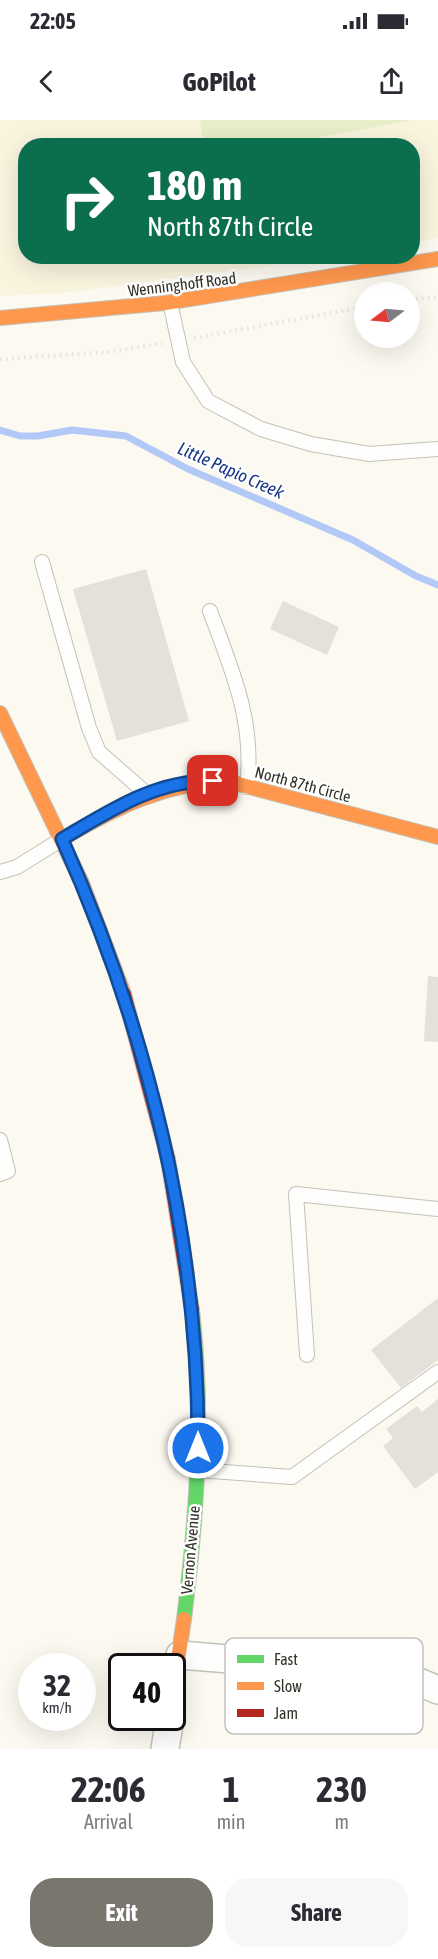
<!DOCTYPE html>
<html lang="en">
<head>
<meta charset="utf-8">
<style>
	body { margin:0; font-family:"Asap Condensed",sans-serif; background:#f7f7f7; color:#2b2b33; height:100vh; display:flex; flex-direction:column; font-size:22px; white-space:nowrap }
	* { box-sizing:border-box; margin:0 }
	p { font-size:20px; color:#7c7c81 }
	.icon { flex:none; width:33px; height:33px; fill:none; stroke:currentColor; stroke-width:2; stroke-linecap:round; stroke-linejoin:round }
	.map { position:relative; height:1629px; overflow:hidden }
	.sheet { display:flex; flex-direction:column; background:#fff; flex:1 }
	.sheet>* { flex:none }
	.hud { position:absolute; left:18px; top:18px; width:402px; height:126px; border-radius:24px; box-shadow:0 6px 24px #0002; background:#0b6e4f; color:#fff; overflow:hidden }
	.needle { width:39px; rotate:254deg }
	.controls { position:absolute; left:354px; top:162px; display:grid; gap:12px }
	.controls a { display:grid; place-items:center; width:66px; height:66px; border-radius:50%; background:#fff; box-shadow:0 6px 24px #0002; font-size:30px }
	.speed { position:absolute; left:18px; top:1533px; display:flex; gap:12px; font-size:30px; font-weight:700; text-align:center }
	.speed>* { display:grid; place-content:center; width:78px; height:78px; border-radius:50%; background:#fff; box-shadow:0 6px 24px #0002; line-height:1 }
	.speed small { font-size:15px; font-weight:400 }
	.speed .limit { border:3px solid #111; border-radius:9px; background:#fff; color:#111 }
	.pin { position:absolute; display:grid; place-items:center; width:51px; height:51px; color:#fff; margin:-26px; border-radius:12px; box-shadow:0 3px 9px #0006 }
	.me { position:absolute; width:66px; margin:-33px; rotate:0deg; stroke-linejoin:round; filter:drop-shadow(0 0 4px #0008) }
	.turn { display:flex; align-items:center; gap:21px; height:126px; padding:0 30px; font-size:27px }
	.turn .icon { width:78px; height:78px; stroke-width:2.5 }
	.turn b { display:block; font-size:42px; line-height:51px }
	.eta { display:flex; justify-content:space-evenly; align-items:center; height:102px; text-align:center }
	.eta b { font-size:36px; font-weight:700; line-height:42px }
	.primary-button { display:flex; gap:12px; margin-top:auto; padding:12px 30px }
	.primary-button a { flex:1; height:69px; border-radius:24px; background:#79776d; color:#fff; font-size:24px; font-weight:700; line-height:69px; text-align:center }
	.primary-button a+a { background:#f7f7f7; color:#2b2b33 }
	.status { display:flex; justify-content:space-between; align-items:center; height:42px; padding:0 30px; background:#fff; direction:ltr }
	.status svg { height:16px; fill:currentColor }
	header { display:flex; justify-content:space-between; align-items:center; height:78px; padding:0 30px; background:#fff; font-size:27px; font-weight:700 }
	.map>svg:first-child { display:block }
	.built { fill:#f9f4de }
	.green { fill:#e7eec8 }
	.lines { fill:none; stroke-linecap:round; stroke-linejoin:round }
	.stream { stroke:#b2c9f8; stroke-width:7 }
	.building { fill:#e5e0d9 }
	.lane-casing { stroke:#c3c1b8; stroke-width:16 }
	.street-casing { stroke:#c3c1b8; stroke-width:30 }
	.fast-casing { stroke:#c3c1b8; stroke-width:16 }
	.slow-casing { stroke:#c3c1b8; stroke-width:16 }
	.jam-casing { stroke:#c3c1b8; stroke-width:16 }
	.path { stroke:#e4e3e0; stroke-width:4; stroke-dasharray:1.5 4.5; stroke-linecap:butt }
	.lane { stroke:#fefefd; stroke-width:14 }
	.street { stroke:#fefefd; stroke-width:27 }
	.fast { stroke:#63d668; stroke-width:14 }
	.slow { stroke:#ff974d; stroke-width:14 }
	.jam { stroke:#b3261e; stroke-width:14 }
	.route-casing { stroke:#114b97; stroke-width:15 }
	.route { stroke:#1a73e8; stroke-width:10 }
	.labels { text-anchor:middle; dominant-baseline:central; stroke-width:5; stroke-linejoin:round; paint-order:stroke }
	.street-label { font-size:16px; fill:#333127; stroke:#fff }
	.water-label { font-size:18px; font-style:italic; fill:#193787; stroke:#fff }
	.key { fill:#fff; stroke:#c2c1be; stroke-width:1.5 }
	.key-label { font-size:16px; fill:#333127 }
</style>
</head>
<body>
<div class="status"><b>22:05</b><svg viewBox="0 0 49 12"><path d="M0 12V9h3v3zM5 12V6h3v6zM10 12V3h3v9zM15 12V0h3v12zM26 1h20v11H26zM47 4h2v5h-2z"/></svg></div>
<header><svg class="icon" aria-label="back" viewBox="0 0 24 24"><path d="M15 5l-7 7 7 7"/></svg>GoPilot<svg class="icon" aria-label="share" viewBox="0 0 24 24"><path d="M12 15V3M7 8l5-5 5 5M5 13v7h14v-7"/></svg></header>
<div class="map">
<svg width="438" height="1629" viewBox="0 0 438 1629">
	<rect width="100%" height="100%" fill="#fbf9f0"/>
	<path class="built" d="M0,0H438V118L413,123L412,26H26V136L336,137L63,173L0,176Z"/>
	<path class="green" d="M200,0H413L276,25L204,26Z"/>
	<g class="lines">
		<path class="stream" d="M0,310L20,316H38L72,310L126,316L188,349L353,420L416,456L438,465"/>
	</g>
	<path class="building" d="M146,449L189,601L117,621L73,469Z
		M283,481L339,507L327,535L270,509Z
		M428,856L438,857V922L424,921Z
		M438,1178V1240L401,1268L371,1230Z
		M438,1279V1352L415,1369L383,1326L393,1318L386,1309L417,1286L422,1292Z"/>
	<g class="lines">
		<defs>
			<path id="lane" d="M170,182L183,242L208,281L261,309L311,324L369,334L438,329
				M42,442L89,608L99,632L147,674
				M210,491C232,550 255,602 247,667
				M0,752L17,747L62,719
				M0,1020L8,1051L0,1054
				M307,1235L296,1074L438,1089
				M197,1350L292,1357L438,1252"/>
			<path id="street" d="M180,1535L397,1553L438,1570
				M165,1629L170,1598"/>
			<path id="fast" d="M184,1499C197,1396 204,1293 192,1190"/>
			<path id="slow" d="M0,198L165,183L438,139
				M0,593L82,763L124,874
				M62,719C115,688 164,663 227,661L438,717
				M172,1581L184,1499"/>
			<path id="jam" d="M124,874L168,1039L192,1190"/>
		</defs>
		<use href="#lane" class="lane-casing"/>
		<use href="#street" class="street-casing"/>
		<use href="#fast" class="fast-casing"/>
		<use href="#slow" class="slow-casing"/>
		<use href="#jam" class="jam-casing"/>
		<path class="path" d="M410,180L438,177
			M194,218L364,187
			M0,239L109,232L163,223"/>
		<use href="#lane" class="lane"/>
		<use href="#street" class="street"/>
		<use href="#fast" class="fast"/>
		<use href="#slow" class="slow"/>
		<use href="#jam" class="jam"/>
	</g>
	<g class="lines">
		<defs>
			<path id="route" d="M198,1328C199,1118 148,911 62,719C108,692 157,659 213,661"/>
		</defs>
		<use href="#route" class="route-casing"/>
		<use href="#route" class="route"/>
	</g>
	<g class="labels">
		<g class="street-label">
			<text transform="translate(182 164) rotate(-7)">Wenninghoff Road</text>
			<text transform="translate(303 664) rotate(15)">North 87th Circle</text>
			<text transform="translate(190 1430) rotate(-85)">Vernon Avenue</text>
		</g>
		<g class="water-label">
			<text transform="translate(231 350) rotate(24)">Little Papio Creek</text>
		</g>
	</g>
	<rect x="225" y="1518" width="198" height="96" rx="9" class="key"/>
	<rect x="237" y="1535" width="27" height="8" fill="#63d668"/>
	<rect x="237" y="1562" width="27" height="8" fill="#ff974d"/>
	<rect x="237" y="1589" width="27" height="8" fill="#b3261e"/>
	<g class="key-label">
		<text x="274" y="1545">Fast</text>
		<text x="274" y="1572">Slow</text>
		<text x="274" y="1599">Jam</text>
	</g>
</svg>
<div class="controls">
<a><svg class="needle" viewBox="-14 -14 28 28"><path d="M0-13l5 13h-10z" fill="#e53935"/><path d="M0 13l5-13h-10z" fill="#7c7c81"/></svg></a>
</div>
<div class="speed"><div>32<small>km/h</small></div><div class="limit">40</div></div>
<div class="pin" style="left:213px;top:661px;background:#d93025"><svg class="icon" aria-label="arrive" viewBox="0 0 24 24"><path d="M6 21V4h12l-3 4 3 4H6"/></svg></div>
<svg class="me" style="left:198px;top:1328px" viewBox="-20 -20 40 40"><circle r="17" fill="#1a73e8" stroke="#fff" stroke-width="3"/><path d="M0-11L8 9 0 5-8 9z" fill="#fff"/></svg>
<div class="hud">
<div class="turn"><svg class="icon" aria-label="right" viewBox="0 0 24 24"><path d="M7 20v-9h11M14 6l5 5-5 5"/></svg><div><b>180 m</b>North 87th Circle</div></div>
</div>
</div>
<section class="sheet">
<div class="eta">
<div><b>22:06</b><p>Arrival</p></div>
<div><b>1</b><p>min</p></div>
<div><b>230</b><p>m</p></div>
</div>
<div class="primary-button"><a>Exit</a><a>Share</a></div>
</section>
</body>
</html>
